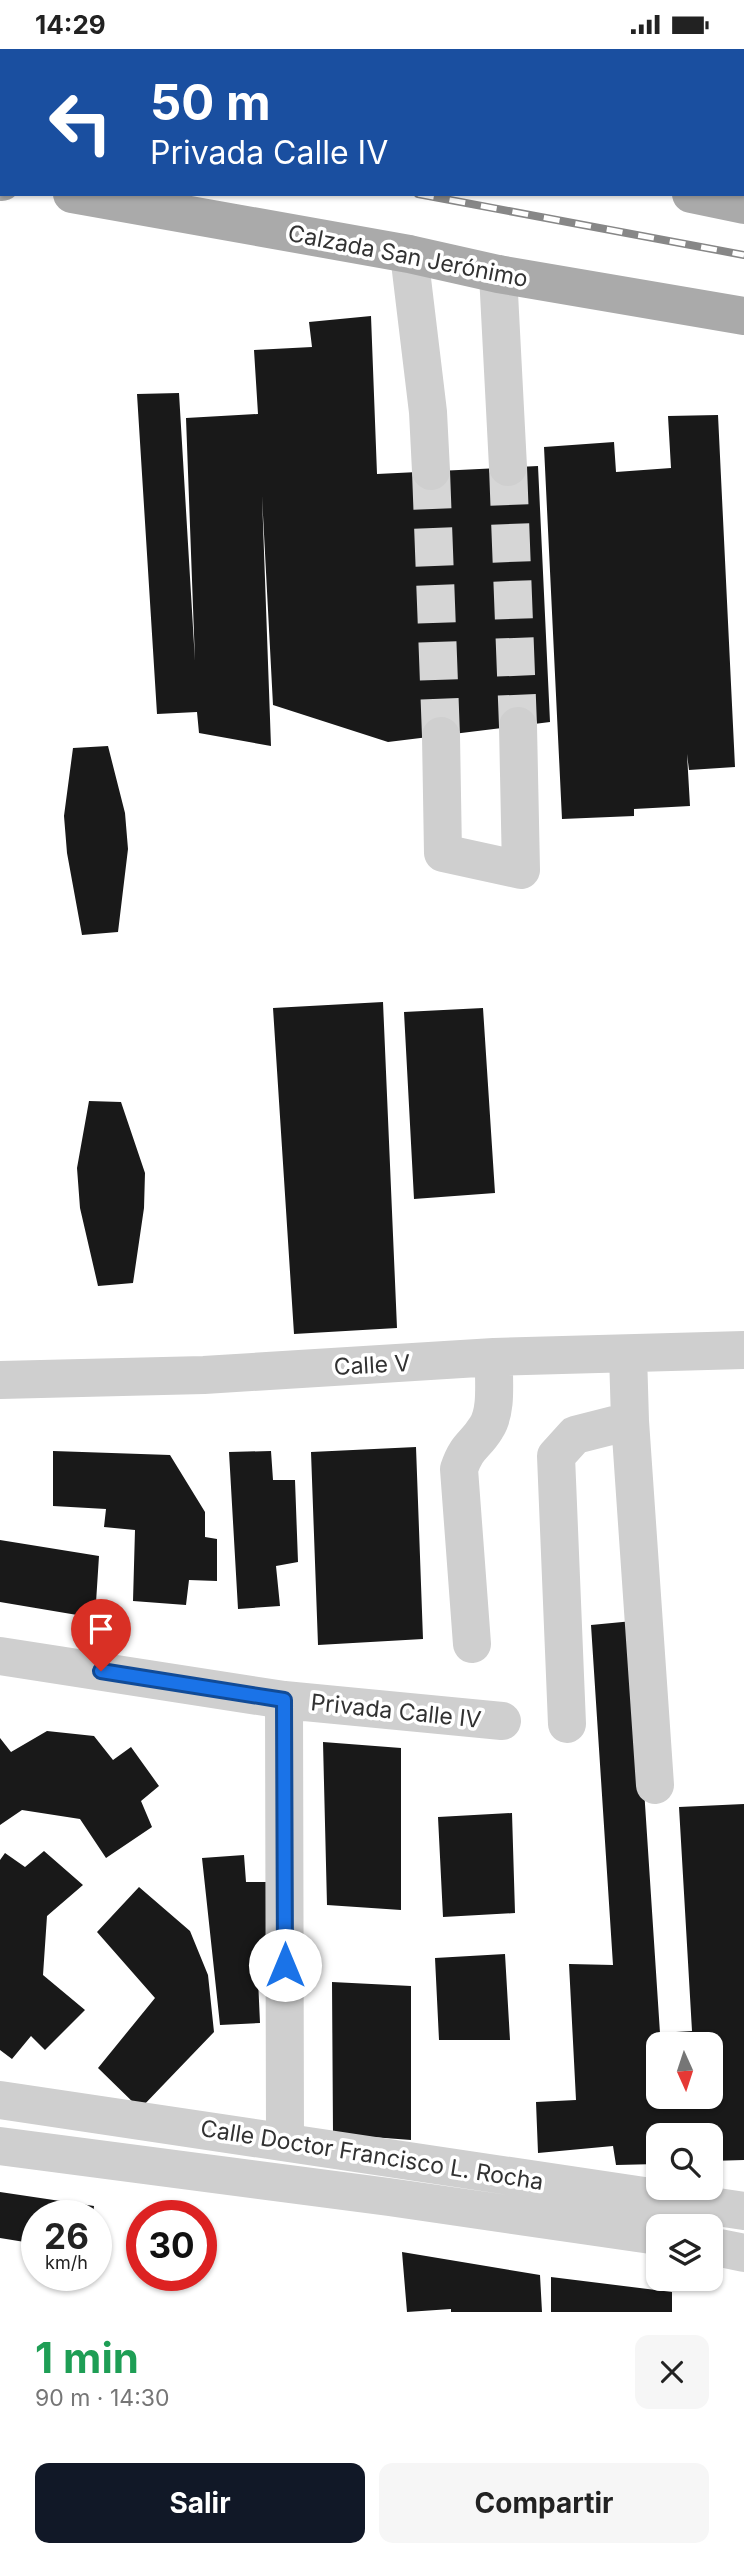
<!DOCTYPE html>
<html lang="es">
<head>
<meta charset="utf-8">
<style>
	body { margin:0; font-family:Inter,sans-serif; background:#f6f6f6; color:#222; height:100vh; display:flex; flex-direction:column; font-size:26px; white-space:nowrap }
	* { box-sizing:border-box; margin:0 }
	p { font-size:23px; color:#767676 }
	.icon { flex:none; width:38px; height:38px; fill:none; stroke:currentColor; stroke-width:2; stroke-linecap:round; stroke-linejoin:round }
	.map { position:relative; height:2263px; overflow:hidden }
	.side { display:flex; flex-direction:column; background:#fff; flex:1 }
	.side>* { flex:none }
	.banner { position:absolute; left:0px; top:0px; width:746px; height:147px; box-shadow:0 2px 5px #0004; background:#1a4fa0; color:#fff; overflow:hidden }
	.needle { width:46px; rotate:177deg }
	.tools { position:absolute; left:646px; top:1983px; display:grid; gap:14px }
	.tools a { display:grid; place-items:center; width:77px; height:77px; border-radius:14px; background:#fff; box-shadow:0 2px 5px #0004; font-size:35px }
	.speed { position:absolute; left:21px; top:2151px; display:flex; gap:14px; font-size:35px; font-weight:700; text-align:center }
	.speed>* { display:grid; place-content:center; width:91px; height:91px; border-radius:50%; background:#fff; box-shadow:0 2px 5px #0004; line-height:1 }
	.speed small { font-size:18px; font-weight:400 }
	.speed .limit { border:10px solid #d22; background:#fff; color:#111 }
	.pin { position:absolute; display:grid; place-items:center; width:60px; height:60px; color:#fff; margin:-72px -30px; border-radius:50% 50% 50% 0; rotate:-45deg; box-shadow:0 0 7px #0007 }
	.pin .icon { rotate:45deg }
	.me { position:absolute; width:77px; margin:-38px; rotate:0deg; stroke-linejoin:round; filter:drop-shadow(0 0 5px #0008) }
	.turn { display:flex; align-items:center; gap:24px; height:147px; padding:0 35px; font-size:32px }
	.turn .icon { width:91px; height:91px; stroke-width:2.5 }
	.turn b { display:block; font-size:49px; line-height:60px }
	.round { display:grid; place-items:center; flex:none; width:74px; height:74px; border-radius:14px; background:#f6f6f6 }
	.overview { display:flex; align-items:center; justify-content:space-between; height:119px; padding:0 35px }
	h1 { font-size:42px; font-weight:700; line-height:52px; color:#1e9e55 }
	.button { display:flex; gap:14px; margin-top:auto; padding:14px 35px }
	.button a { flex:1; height:80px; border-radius:14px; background:#111827; color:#fff; font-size:28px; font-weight:700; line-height:80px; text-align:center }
	.button a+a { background:#f6f6f6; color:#222 }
	.status { display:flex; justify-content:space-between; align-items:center; height:49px; padding:0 35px; background:#fff; direction:ltr }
	.status svg { height:19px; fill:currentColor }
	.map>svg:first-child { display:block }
	.building { fill:#191919; fill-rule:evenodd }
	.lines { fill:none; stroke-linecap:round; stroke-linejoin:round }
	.minor-tunnel { stroke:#d6d6d6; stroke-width:38; stroke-dasharray:38 19; stroke-linecap:butt }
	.minor { stroke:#cfcfcf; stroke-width:38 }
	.major { stroke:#aaa; stroke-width:38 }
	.rail-casing { stroke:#878787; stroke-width:8 }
	.rail { stroke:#fff; stroke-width:5; stroke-dasharray:16; stroke-linecap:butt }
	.route-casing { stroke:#114b97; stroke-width:18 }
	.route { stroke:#1a73e8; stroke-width:12 }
	.labels { text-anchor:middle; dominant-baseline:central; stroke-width:7; stroke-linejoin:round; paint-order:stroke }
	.street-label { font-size:23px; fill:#323232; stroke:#fff }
</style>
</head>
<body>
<div class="status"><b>14:29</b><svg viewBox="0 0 49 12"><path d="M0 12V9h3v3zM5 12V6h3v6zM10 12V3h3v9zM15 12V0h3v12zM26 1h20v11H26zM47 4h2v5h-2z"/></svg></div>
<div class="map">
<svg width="744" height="2263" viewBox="0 0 744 2263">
	<rect width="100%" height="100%" fill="#fff"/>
	<path class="building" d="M371,267L377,425L538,417L550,673L388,693L273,656L262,447L271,697L199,684L197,663L157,665L137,345L179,344L195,612L186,369L258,365L254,301L312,298L309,273Z
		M718,366L735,718L689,721L687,705L690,757L634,760V767L562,770L544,398L614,393L616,423L671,419L668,367Z
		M108,697L125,764L128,800L118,883L82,886L67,804L64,767L73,699Z
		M383,953L397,1279L294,1285L273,959Z
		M483,959L495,1144L414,1150L404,963Z
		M89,1052L121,1053L145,1124L144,1159L133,1234L98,1237L80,1159L77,1119Z
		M416,1398L423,1590L318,1596L311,1403Z
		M53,1402L170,1406L205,1463V1488L217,1490V1532L189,1531L186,1556L133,1552L135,1481L104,1478L106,1460L53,1457Z
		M271,1402L273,1431H295L298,1513L276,1517L280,1557L238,1560L229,1403Z
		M0,1491L99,1507L95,1569L0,1553Z
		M633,1572L660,1984L692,1982L679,1758L744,1755V2111L710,2112V2086H658V2115L616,2116L613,2097L538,2104L536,2053L576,2051L569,1915L613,1916L591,1576ZM658,1995H710V2048H658Z
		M47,1682L94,1687L113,1711L131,1698L159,1737L141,1752L152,1778L106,1809L80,1770L22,1761L0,1776V1689L11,1703Z
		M323,1693L401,1699V1861L327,1856Z
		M512,1764L515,1864L443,1868L438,1768Z
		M44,1802L83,1836L47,1867L43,1926L85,1961L45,2001L31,1987L12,2010L0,2001V1811L5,1804L25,1818Z
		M244,1806L246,1833H267L275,1929L258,1930L260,1974L220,1976L202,1809Z
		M139,1838L190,1882L208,1926L214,1983L140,2060L98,2019L155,1949L97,1883Z
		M505,1905L510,1991H439L435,1909Z
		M332,1933L411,1937V2091L333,2085Z
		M0,2143L94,2157L93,2166H37V2195L0,2189Z
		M402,2203L540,2226L542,2263H451V2260L407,2263Z
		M551,2228L672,2243V2263H551Z"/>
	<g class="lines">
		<path class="minor-tunnel" d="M508,418L518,677
			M431,422L441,687"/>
		<path class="minor" d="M87,0L88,2
			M183,0V2
			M324,0V2
			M414,0L425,2
			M409,205L428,363L431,422
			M498,225L508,418
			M441,687L443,804L521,821L518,677
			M0,1331L204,1326L494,1308L744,1301
			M630,1372L655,1736
			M472,1595L459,1420C467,1396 475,1397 486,1379C498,1361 493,1329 494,1308
			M0,1607L284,1651L502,1672
			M284,1651L285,2093
			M567,1675L556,1407L575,1386L630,1372L628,1305
			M0,2051L744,2162
			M0,2097L389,2148L658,2187
			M710,2197L744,2204"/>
		<path class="major" d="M0,57L2,56
			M0,133H2
			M72,145L409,205L498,225L744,267
			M691,145L744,156"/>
		<defs>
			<path id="rail" d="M0,68H2
				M418,145L744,206"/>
		</defs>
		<use href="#rail" class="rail-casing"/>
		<use href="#rail" class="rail"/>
	</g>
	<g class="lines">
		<defs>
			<path id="route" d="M101,1622L284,1651L285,1916"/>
		</defs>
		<use href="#route" class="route-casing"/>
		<use href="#route" class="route"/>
	</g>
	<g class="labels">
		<g class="street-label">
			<text transform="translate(408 207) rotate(11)">Calzada San Jerónimo</text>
			<text transform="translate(372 1316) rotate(-3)">Calle V</text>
			<text transform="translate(396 1662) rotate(6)">Privada Calle IV</text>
			<text transform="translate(372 2106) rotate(9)">Calle Doctor Francisco L. Rocha</text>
		</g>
	</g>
</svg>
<div class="tools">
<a><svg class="needle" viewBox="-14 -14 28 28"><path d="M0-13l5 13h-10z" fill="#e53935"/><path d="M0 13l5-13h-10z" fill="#767676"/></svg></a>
<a><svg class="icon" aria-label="search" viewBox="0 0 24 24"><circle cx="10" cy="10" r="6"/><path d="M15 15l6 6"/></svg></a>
<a><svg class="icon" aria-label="layers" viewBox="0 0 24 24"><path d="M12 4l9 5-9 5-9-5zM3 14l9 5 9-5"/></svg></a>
</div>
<div class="speed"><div>26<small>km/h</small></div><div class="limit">30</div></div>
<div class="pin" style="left:101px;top:1622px;background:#d93025"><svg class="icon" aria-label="arrive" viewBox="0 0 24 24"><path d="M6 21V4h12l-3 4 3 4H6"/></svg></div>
<svg class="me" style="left:285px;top:1916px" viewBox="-20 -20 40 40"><circle r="19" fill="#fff"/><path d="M0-13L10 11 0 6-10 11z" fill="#1a73e8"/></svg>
<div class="banner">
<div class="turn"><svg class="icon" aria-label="left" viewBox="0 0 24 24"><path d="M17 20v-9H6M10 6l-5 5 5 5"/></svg><div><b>50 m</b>Privada Calle IV</div></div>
</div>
</div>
<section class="side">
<div class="overview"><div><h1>1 min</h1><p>90 m · 14:30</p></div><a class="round"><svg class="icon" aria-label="close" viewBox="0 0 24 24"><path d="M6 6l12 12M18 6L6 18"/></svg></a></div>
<div class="button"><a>Salir</a><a>Compartir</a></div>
</section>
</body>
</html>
